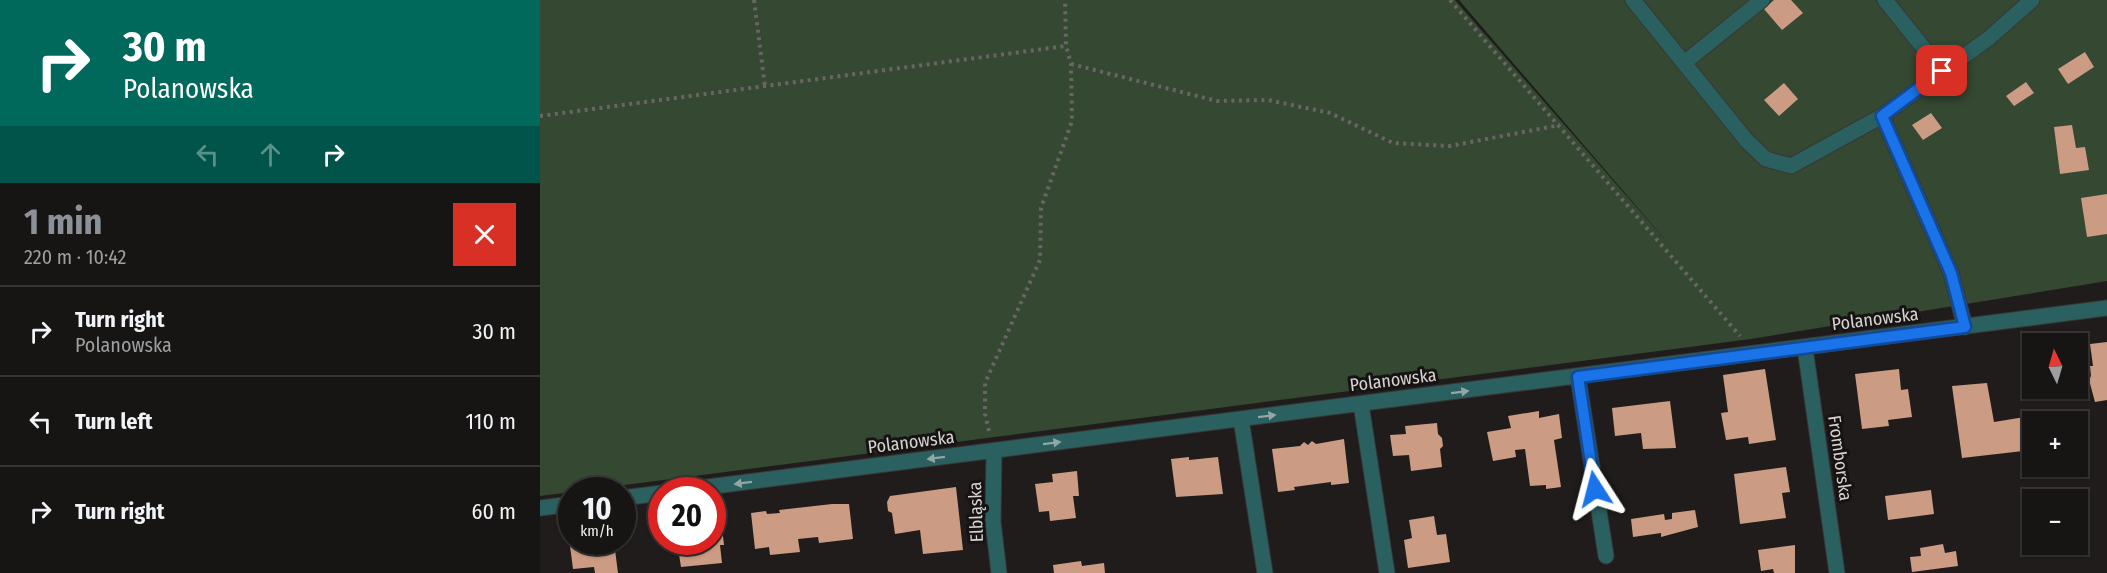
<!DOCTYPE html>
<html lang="en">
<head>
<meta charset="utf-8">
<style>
	body { margin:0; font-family:"Fira Sans Condensed",sans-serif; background:#201e1d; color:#f1f3f6; height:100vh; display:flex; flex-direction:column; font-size:22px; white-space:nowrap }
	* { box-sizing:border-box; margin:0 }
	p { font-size:20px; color:#9e9fa0 }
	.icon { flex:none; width:33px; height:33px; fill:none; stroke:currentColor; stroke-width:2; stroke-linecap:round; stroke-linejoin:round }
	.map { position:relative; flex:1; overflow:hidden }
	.details { display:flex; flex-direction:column; background:#171514; width:540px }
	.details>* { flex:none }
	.hud { background:#00695c; color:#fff; overflow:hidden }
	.needle { width:39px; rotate:355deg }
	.tools { position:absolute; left:1482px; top:333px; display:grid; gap:12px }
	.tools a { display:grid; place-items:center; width:66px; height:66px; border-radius:0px; background:#171514; box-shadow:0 2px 4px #0004,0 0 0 2px #363434; font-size:30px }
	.speed { position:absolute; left:18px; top:477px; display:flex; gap:12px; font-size:30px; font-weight:700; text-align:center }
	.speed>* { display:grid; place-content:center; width:78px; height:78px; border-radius:50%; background:#171514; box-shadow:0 2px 4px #0004,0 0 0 2px #363434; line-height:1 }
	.speed small { font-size:15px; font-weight:400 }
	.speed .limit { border:9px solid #d22; background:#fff; color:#111 }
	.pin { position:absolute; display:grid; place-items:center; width:51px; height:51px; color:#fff; margin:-26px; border-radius:12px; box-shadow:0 3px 9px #0006 }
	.me { position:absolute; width:66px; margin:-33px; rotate:351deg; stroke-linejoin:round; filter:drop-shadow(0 0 4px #0008) }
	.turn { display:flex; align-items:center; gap:21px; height:126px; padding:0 24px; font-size:27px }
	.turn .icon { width:78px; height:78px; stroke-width:2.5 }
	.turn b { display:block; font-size:42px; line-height:51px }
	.lanes { display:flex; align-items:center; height:57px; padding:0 24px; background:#0003; justify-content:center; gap:30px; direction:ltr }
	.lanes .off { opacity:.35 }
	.round { display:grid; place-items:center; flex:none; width:63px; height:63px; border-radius:0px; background:#201e1d }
	.summary { display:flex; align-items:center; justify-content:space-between; height:102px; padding:0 24px }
	h1 { font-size:36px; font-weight:700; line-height:45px; color:#8c9099 }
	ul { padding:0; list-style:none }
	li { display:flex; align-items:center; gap:18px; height:90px; padding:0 24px; border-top:2px solid #363434 }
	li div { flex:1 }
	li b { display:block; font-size:22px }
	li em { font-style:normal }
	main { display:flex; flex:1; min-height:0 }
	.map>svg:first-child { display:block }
	.green { fill:#354832 }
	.building { fill:#cb9c83 }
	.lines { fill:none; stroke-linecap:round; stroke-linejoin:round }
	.minor-casing { stroke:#393635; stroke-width:17 }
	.path { stroke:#686665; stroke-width:4; stroke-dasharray:3 4.5; stroke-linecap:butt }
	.minor { stroke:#2a605f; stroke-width:15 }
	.oneway { fill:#91a6a5 }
	.route-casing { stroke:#114b97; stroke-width:15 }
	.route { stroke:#1a73e8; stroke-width:10 }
	.labels { text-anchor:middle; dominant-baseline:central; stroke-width:6; stroke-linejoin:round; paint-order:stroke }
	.street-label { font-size:18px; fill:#d6d4d3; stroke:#161312 }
</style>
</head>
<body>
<main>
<section class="details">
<div class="hud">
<div class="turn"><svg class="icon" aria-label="right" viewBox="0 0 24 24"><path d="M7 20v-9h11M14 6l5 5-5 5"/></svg><div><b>30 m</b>Polanowska</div></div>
<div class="lanes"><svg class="icon off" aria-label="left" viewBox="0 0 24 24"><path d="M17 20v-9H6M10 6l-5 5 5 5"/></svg><svg class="icon off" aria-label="ahead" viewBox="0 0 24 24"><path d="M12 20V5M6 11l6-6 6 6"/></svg><svg class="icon" aria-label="right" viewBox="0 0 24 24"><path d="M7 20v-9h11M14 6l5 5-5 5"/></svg></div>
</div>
<div class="summary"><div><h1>1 min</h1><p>220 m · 10:42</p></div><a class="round" style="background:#d93025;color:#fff"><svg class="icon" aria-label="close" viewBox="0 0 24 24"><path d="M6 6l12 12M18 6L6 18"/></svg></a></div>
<ul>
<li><svg class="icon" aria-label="right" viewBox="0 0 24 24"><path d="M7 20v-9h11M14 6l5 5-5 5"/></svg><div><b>Turn right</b><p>Polanowska</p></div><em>30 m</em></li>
<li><svg class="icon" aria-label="left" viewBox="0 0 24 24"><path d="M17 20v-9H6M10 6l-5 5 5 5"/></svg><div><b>Turn left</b></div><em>110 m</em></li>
<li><svg class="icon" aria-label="right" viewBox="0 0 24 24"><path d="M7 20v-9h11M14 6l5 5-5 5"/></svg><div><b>Turn right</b></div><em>60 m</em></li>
</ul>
</section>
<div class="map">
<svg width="1567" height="573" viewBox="0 0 1567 573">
	<rect width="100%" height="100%" fill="#1f1c1b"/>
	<path class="green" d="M0,0H915L1134,250L919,0H1567V281L1211,339L0,496Z"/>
	<path class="building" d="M1234,0H1251L1263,13L1242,30L1224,9Z
		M1545,52L1554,67L1528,84L1518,69Z
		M1486,82L1494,93L1474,106L1466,96Z
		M1244,83L1258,99L1239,116L1224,100Z
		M1391,113L1402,128L1383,140L1372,125Z
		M1532,125L1536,148L1545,147L1549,170L1520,174L1514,127Z
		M1567,194V234L1547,237L1541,198Z
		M1567,342V400L1555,402L1549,380L1551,376L1550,366H1553L1550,344Z
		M1225,369L1236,440L1209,444L1208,437L1186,440L1181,413L1188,412L1183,375Z
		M1359,369L1361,390L1368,389L1372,417L1348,420L1349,426L1322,429L1315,374Z
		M1447,383L1454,422L1504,414L1505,422H1492V450L1422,458L1412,386Z
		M1130,401L1136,448L1103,449L1101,433L1075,436L1072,408Z
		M999,411V418L1019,414L1022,438L1014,440L1021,487L1006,489V485L990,486L985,449L975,450L976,457L953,461L947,432L971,428L968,416Z
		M897,423L898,434L902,438L903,446L900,449L902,467L871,471L869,455L853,456L850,435L866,434L865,426Z
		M804,439L809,483L791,485V482L754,487L755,490L738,492L732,449L760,446L764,442L768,445L772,441L776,444Z
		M649,457V460L678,457L683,494L636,497L631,459Z
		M1246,467L1250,492L1242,493L1246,518L1200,524L1194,474Z
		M537,471L539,496H533L536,518L510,521L509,511L499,512L495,484L513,482L512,474Z
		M416,487L423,550L383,554L380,530L355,534L352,513L348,511L347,502L350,496Z
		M1391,490L1394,514L1348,520L1345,496Z
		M292,504H309L313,539L279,543L278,537L258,539L260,552L230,555L229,547L215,549L211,513L226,511L227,514L240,513L239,510Z
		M1155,510L1158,527L1121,537V533L1093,537L1091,519L1124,514L1125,520L1132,519V513Z
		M894,516L897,535L906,534L910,562L868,568L864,540L872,538L869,520Z
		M181,519L184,545H180L182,563L141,567L137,542H172V520Z
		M29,538H32V542H74L78,573H55L54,567L33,569Z
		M1403,544L1405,553L1416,551L1418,566L1372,572L1370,557L1381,556L1380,548Z
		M1255,545V573H1234L1233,569L1221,571L1218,550Z
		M541,561L542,566L564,563L565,573H514L513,565Z"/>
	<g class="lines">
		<defs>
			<path id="minor" d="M1093,0L1207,141L1226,159L1251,166L1342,116L1449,38L1492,0
				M1345,0L1402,71
				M1144,63L1222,0
				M1342,116L1411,273L1425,327
				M1265,348L1297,573
				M1038,377L1066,556
				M821,404L847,573
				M701,419L725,573
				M454,451L453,522L459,573
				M144,490L1567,308
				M82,498L122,493
				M0,508L32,504"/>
		</defs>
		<use href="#minor" class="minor-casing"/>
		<path class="path" d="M214,0L225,87
			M910,0L1200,336
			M531,64L677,101L728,100L790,113L853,143L910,146L1020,125
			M0,116L526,46
			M449,431L445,414V383L500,260L501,208L532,121L531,64L526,46L525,0"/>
		<use href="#minor" class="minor"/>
	</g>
	<defs><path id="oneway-solid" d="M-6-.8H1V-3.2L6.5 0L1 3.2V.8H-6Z" transform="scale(1.5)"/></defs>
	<g class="oneway">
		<use href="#oneway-solid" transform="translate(920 392) rotate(-7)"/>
		<use href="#oneway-solid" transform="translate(727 416) rotate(-7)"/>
		<use href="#oneway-solid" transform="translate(512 443) rotate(-7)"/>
		<use href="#oneway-solid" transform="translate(396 458) rotate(173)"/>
		<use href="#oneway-solid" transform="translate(203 483) rotate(173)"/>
	</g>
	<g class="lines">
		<defs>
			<path id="route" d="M1055,489L1038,377L1425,327L1411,273L1342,116L1402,71"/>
		</defs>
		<use href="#route" class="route-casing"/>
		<use href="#route" class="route"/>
	</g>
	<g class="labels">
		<g class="street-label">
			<text transform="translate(1335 319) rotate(-7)">Polanowska</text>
			<text transform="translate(853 380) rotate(-7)">Polanowska</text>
			<text transform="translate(371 442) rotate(-7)">Polanowska</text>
			<text transform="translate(1300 458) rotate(82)">Fromborska</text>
			<text transform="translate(436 512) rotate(-92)">Elbląska</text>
		</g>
	</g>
</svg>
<div class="tools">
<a><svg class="needle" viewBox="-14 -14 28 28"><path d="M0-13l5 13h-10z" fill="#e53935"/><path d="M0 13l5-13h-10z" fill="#9e9fa0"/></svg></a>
<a>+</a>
<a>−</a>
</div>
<div class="speed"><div>10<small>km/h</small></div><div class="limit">20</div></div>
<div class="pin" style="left:1402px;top:71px;background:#d93025"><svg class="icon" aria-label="arrive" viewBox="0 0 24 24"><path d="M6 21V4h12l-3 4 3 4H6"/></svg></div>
<svg class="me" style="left:1055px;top:489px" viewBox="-20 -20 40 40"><path d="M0-17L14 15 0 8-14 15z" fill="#1a73e8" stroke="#fff" stroke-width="4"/></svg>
</div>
</main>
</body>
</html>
